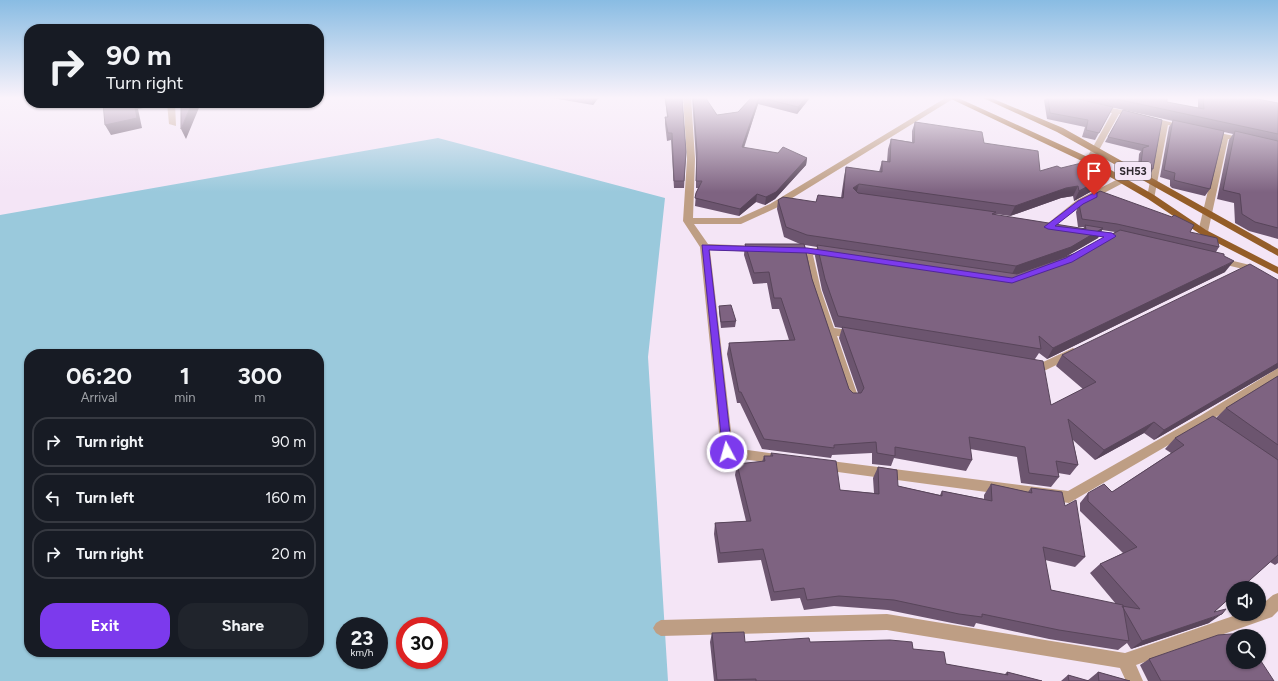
<!DOCTYPE html>
<html lang="en">
<head>
<meta charset="utf-8">
<style>
	body { margin:0; font-family:Figtree,sans-serif; background:#20242c; color:#f1f3f6; height:100vh; display:flex; flex-direction:column; font-size:15px; white-space:nowrap }
	* { box-sizing:border-box; margin:0 }
	p { font-size:13px; color:#9ea1a6 }
	.icon { flex:none; width:22px; height:22px; fill:none; stroke:currentColor; stroke-width:2; stroke-linecap:round; stroke-linejoin:round }
	.map { position:relative; flex:1; overflow:hidden }
	.side { position:absolute; left:24px; top:349px; width:300px; height:308px; display:flex; flex-direction:column; background:#171b24; border-radius:16px; box-shadow:0 1px 3px #0004 }
	.side>* { flex:none }
	.top-card { position:absolute; left:24px; top:24px; width:300px; height:84px; border-radius:16px; box-shadow:0 1px 3px #0004; background:#171b24; color:#f1f3f6; overflow:hidden }
	.fabs { position:absolute; left:1226px; top:581px; display:grid; gap:8px }
	.fabs a { display:grid; place-items:center; width:40px; height:40px; border-radius:50%; background:#171b24; box-shadow:0 1px 3px #0004; font-size:20px }
	.speed { position:absolute; left:336px; top:617px; display:flex; gap:8px; font-size:20px; font-weight:700; text-align:center }
	.speed>* { display:grid; place-content:center; width:52px; height:52px; border-radius:50%; background:#171b24; box-shadow:0 1px 3px #0004; line-height:1 }
	.speed small { font-size:10px; font-weight:400 }
	.speed .limit { border:6px solid #d22; background:#fff; color:#111 }
	.pin { position:absolute; display:grid; place-items:center; width:34px; height:34px; color:#fff; margin:-41px -17px; border-radius:50% 50% 50% 0; rotate:-45deg; box-shadow:0 0 4px #0007 }
	.pin .icon { rotate:45deg }
	.me { position:absolute; width:44px; margin:-22px; rotate:354deg; stroke-linejoin:round; filter:drop-shadow(0 0 3px #0008) }
	.turn { display:flex; align-items:center; gap:14px; height:84px; padding:0 16px; font-size:18px }
	.turn .icon { width:52px; height:52px; stroke-width:2.5 }
	.turn b { display:block; font-size:28px; line-height:34px }
	.eta { display:flex; justify-content:space-evenly; align-items:center; height:68px; text-align:center }
	.eta b { font-size:24px; font-weight:700; line-height:28px }
	.action { display:flex; gap:8px; margin-top:auto; padding:8px 16px }
	.action a { flex:1; height:46px; border-radius:16px; background:#7c3aed; color:#fff; font-size:16px; font-weight:700; line-height:46px; text-align:center }
	.action a+a { background:#20242c; color:#f1f3f6 }
	ul { padding:0; list-style:none }
	li { display:flex; align-items:center; gap:12px; height:50px; margin:0 8px 6px; padding:0 8px; border:2px solid #363941; border-radius:16px }
	li div { flex:1 }
	li b { display:block; font-size:15px }
	li em { font-style:normal }
	.map>svg:first-child { display:block }
	.water { fill:#9ac9dc; fill-rule:evenodd }
	.lines { fill:none; stroke-linecap:round; stroke-linejoin:round }
	.minor { fill:#be9e84; fill-rule:evenodd }
	.primary { fill:#945d28; fill-rule:evenodd }
	.wall { fill:#6c556f; fill-rule:evenodd }
	.shaded-wall { fill:#58455a }
	.building { fill:#7e6381; stroke:#58455a }
	.route { fill:#7c3aed; stroke:#51269a }
	.labels { text-anchor:middle; dominant-baseline:central; stroke-width:4; stroke-linejoin:round; paint-order:stroke }
	.shield { fill:#f4e5f6; stroke:#6a616b; stroke-width:1 }
	.shield-label { font-size:11px; font-weight:bold; fill:#2f292f }
</style>
</head>
<body>
<div class="map">
<svg width="1278" height="681" viewBox="0 0 1278 681">
	<rect width="100%" height="100%" fill="#f4e5f6"/>
	<path class="water" d="M438,138L665,198L648,357L668,681H0V215ZM29,354H319V652H29ZM345,626H379V660H345ZM405,626H439V660H405Z"/>
	<g class="lines">
		<path class="minor" d="M683,97H691L695,159L693,218H739L770,204L947,97H956L776,208L741,224H694L708,244L758,246L763,249L758,252L710,250L733,448L783,455L784,459L783,463L778,464L727,457L723,456L721,452L700,247L683,221L687,159Z
			M167,103H175L176,126L169,124Z
			M1094,105L1117,109L1190,127L1186,129L1168,125L1154,199L1151,200L1147,197L1161,124L1119,114L1093,161L1092,163H1086L1085,161L1112,113L1094,109Z
			M1205,130L1244,138L1248,140L1244,142L1228,139L1208,232L1203,235L1198,232L1221,137L1205,134Z
			M1122,177L1126,180L1125,182L1083,204L1051,229L1048,230L1043,227L1077,200Z
			M1086,229L1124,235L1129,238L1124,241L1083,234L1081,232Z
			M791,247C800,248 829,247 835,254L830,257L813,255L821,290L834,328L855,331L860,335L855,339L837,336L859,399L857,402H849L847,399L811,290L803,254L788,252L786,250L788,248Z
			M1217,257L1250,265L1252,267L1247,270L1214,262L1212,260L1214,258Z
			M1073,348L1079,352L1077,355L1046,370C1040,372 1032,370 1026,368L1024,365L1026,362L1030,361L1041,363Z
			M1278,368V378L1208,422L1069,503L823,470L818,469L817,465L818,461L823,460L1068,491L1200,416Z
			M1278,593V611L1272,617L1136,665L1143,681H1126L1120,668L887,630L661,636L656,633L653,628L656,623L661,620L887,614L1125,653L1239,614H1259V607L1273,595Z"/>
		<path class="primary" d="M947,97H956L1092,159L1154,195L1206,230L1278,267V274L1200,234L1148,199L1086,163Z
			M981,97H989L1063,128L1278,249V256L1057,132Z"/>
	</g>
	<path class="wall" d="M546,97H599L593,105Z
		M665,97H682L686,152L684,188H674L671,140L667,141L665,124V117H667Z
		M692,97H705L717,115L738,112L752,97L809,99L797,114L758,104L744,148L807,158L806,165L775,199L765,205L756,202L739,216L695,206L696,193L698,188H696V159Z
		M1046,97H1167V102L1198,108V97H1252V98L1278,103V239L1249,231L1235,223L1234,203L1217,199L1229,140L1233,134L1224,132L1210,189L1205,196L1172,188L1170,186V180L1160,177L1169,127L1173,121L1106,106L1113,107L1095,140L1082,137L1085,127L1047,119L1044,100Z
		M1123,110L1162,120L1153,169L1150,175L1138,168L1139,154L1141,151L1105,142Z
		M915,122L984,143L1040,171L1061,168L1106,176L1101,186L1074,201L1073,196L1061,198L1010,216L996,214L995,215L1083,229L1084,227H1078L1076,212L1079,204L1190,232L1219,247L1216,252L1225,272L1047,359L1039,353L1035,359L1051,405L1083,389L1056,366L1062,355L1278,280V368L1154,440L1144,433L1095,460L1073,440L1078,465L1070,475L1058,473L1059,477L1051,487L1021,483L1017,457L970,449L972,460L966,471L894,458L891,466L872,464V453L832,455L831,458L762,449L740,403H737L727,354L729,343L789,340L779,309H772L767,283L753,284L744,255L745,244H800L784,237L777,209L778,200L816,202L841,198L844,177L846,167L879,172L882,161L887,162L888,149L891,139L912,142V131ZM1102,230L1115,232L1079,252L1017,274L1065,257L1098,238ZM805,245L817,247L815,256L822,290L835,327L842,328L839,338L858,393H853L849,389L812,279Z
		M719,306L736,321L735,327L721,328L719,312Z
		M1278,376V563L1275,565L1270,562L1214,612L1209,623L1131,649L1127,643L1118,650L1049,639L976,623L974,627L952,623L888,610L834,606L804,610L800,598L771,601L761,560L718,563L714,534L715,523L746,521L735,475L737,464L762,462L764,456H770L771,453L840,490L874,493L873,478L878,467L898,486L940,495L942,491L984,499V495L991,484L1028,492L1031,488L1065,506L1085,557L1075,567L1045,560L1051,590L1116,604L1090,573L1100,564L1123,553L1080,511V503L1088,493L1112,492L1171,453L1165,449L1175,438L1216,418L1226,408Z
		M712,633L745,642H810L913,649L946,664L1004,675L1007,672L1042,681H714L710,642Z
		M1149,659L1274,681H1148L1140,665Z
		M1098,672L1130,681H1061L1068,675L1087,681Z"/>
	<path class="shaded-wall" d="M592,97H599L593,105Z
		M759,97L758,104L741,155L742,147Z
		M807,97H809V99L797,114L798,107Z
		M134,103H166V104L138,109L142,128L111,135L105,125Z
		M192,103H201L186,139L181,129Z
		M807,158L806,165L775,199L765,205L766,197Z
		M1106,176L1101,186L1074,201L1079,191Z
		M859,184L856,194L853,188Z
		M1078,186L1073,196L1061,198L1010,216L1015,206L1066,188Z
		M757,194L756,202L739,216L740,209Z
		M1103,228L1098,238L1065,257L1011,276L1016,266Z
		M1234,261L1225,272L1047,359L1053,348Z
		M1278,363V368L1154,440L1164,430Z
		M1154,422L1144,433L1095,460L1104,450Z
		M1222,614L1209,623L1131,649L1142,641Z"/>
	<path class="building" d="M665,97H682L686,152L684,181H674L672,133H668L665,117H668Z
		M693,97H705L717,115L738,112L752,97H807L798,107L759,97L742,147L778,153L783,147L807,158L776,192L766,197L757,194L740,209L695,198L696,193L702,181H696L697,152Z
		M1048,97H1069L1113,107L1099,133L1086,130L1088,120L1050,113Z
		M1107,97H1167V102L1204,109L1203,97H1252V98L1278,103V134Z
		M103,103H134L137,118L105,125Z
		M181,103H192L181,129Z
		M1123,110L1162,120L1153,169L1141,163L1143,148L1149,146L1108,137Z
		M1173,120L1224,131L1210,189L1177,181L1174,180L1175,173L1164,170Z
		M915,122L982,132L984,143L1038,151L1040,171L1057,166L1061,168L1090,161L1106,171V176L1079,191L1078,186L1066,188L1015,206L859,184L853,188L858,193L996,212L992,214L1086,229L1085,225L1103,228L1071,247L1016,266L807,235L786,227L778,200L783,197L816,202L818,195L843,198L846,167L882,172V161L890,162L891,139L914,143Z
		M1235,131L1278,141V228L1255,222L1242,214L1240,194L1223,190Z
		M1100,191L1172,217L1174,215L1194,225L1190,232L1217,238L1219,247L1117,224L1082,219L1079,204Z
		M1120,230L1224,254V256L1234,261L1053,348L1039,336L1041,349L838,316L825,279L817,245L1017,274L1079,252Z
		M745,244H804L812,279L849,389L853,393H861L864,388L842,327L1043,361L1051,405L1096,382L1062,355L1250,264L1278,280V363L1164,430L1154,422L1104,450L1068,419L1078,465L1056,461L1059,477L1029,473L1025,447L969,437L972,460L895,447V456L877,453L876,442L834,445V448L764,439L741,392H739L729,343L795,340L781,298H774L769,272L754,273Z
		M731,305L736,321L721,322L719,306Z
		M1278,376V445L1226,408Z
		M1213,416L1278,460V555L1241,588H1233V595L1214,612L1226,609L1222,614L1142,641L1122,606L1140,609L1100,564L1137,547L1088,501V493L1104,484L1112,492L1184,445L1175,438Z
		M771,453L836,461L840,490L879,494L878,467L897,470L898,486L942,496V491L992,501L991,484L1032,493L1031,488L1062,492L1065,506L1076,500L1085,557L1043,547L1051,590L1123,605L1129,641L1059,630L982,614V617L959,614L894,600L839,596L807,600L804,588L774,592L763,549L720,553L715,523L751,521L737,464L765,461L764,456H773Z
		M744,632L745,642L809,638L810,642L890,640L912,642L913,649L944,652L946,664L1008,675L1007,672L1042,681H756V679L717,680L712,633Z
		M1243,633L1245,636H1233V662H1259V658L1274,681H1161L1149,659L1218,635Z
		M1098,672L1130,681H1099Z
		M1068,675L1089,681H1069Z"/>
	<linearGradient id="sky" x2="0" y2="1"><stop stop-color="#89bce3"/><stop offset="0.51" stop-color="#faf3fb"/><stop offset="1" stop-color="#faf3fb" stop-opacity="0"/></linearGradient>
	<rect width="1278" height="192" fill="url(#sky)"/>
	<path class="route" d="M1094,193H1097V197L1083,204L1055,226L1112,233L1116,236L1115,237L1072,262L1012,283L807,253L709,250L732,452L727,456L723,455L702,245L807,248L1012,278L1066,258L1104,237L1048,229L1044,227L1078,201Z"/>
	<g class="labels">
		<rect class="shield" x="1115" y="162" width="36" height="18" rx="3"/>
		<g class="shield-label">
			<text x="1133" y="171">SH53</text>
		</g>
	</g>
</svg>
<div class="fabs">
<a><svg class="icon" aria-label="sound" viewBox="0 0 24 24"><path d="M4 9h4l5-4v14l-5-4H4zM17 9q2 3 0 6"/></svg></a>
<a><svg class="icon" aria-label="search" viewBox="0 0 24 24"><circle cx="10" cy="10" r="6"/><path d="M15 15l6 6"/></svg></a>
</div>
<div class="speed"><div>23<small>km/h</small></div><div class="limit">30</div></div>
<div class="pin" style="left:1094px;top:195px;background:#d93025"><svg class="icon" aria-label="arrive" viewBox="0 0 24 24"><path d="M6 21V4h12l-3 4 3 4H6"/></svg></div>
<svg class="me" style="left:727px;top:452px" viewBox="-20 -20 40 40"><circle r="17" fill="#7c3aed" stroke="#fff" stroke-width="3"/><path d="M0-11L8 9 0 5-8 9z" fill="#fff"/></svg>
<div class="top-card">
<div class="turn"><svg class="icon" aria-label="right" viewBox="0 0 24 24"><path d="M7 20v-9h11M14 6l5 5-5 5"/></svg><div><b>90 m</b>Turn right</div></div>
</div>
<section class="side">
<div class="eta">
<div><b>06:20</b><p>Arrival</p></div>
<div><b>1</b><p>min</p></div>
<div><b>300</b><p>m</p></div>
</div>
<ul>
<li><svg class="icon" aria-label="right" viewBox="0 0 24 24"><path d="M7 20v-9h11M14 6l5 5-5 5"/></svg><div><b>Turn right</b></div><em>90 m</em></li>
<li><svg class="icon" aria-label="left" viewBox="0 0 24 24"><path d="M17 20v-9H6M10 6l-5 5 5 5"/></svg><div><b>Turn left</b></div><em>160 m</em></li>
<li><svg class="icon" aria-label="right" viewBox="0 0 24 24"><path d="M7 20v-9h11M14 6l5 5-5 5"/></svg><div><b>Turn right</b></div><em>20 m</em></li>
</ul>
<div class="action"><a>Exit</a><a>Share</a></div>
</section>
</div>
</body>
</html>
